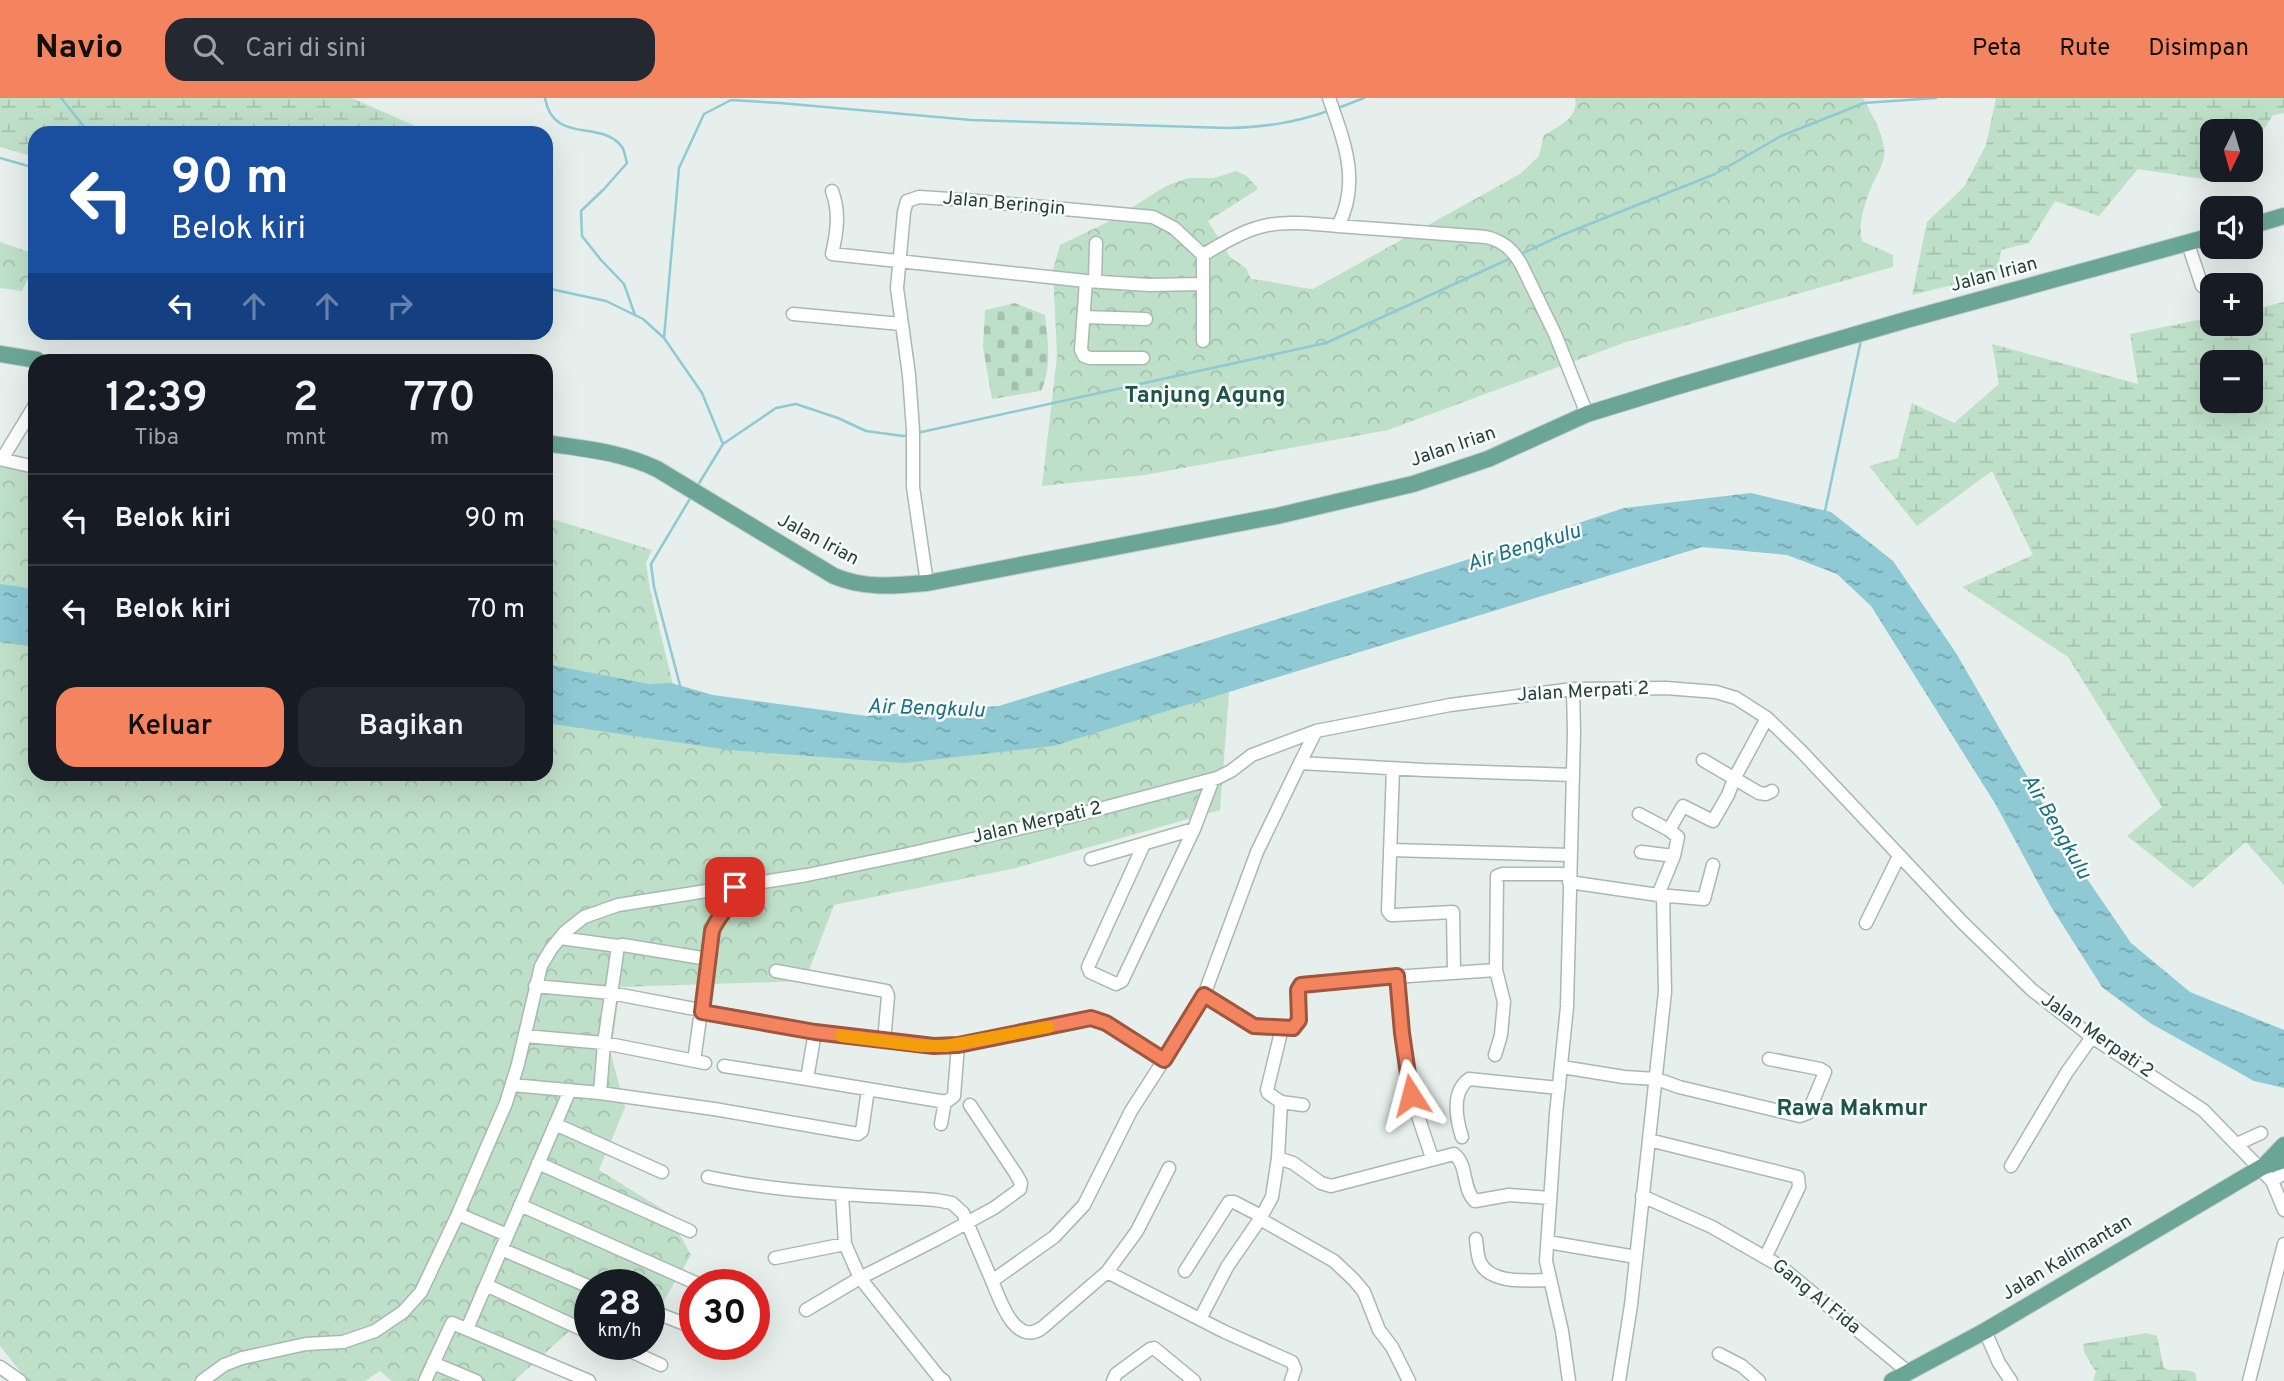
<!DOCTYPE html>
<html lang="id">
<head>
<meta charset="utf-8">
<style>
	body { margin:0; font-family:Overpass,sans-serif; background:#242831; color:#f1f3f6; height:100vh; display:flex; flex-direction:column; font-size:26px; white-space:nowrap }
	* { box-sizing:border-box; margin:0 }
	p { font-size:23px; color:#9ea1a6 }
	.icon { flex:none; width:38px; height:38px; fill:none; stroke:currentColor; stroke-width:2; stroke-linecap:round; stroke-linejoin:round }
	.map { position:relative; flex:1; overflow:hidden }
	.details { position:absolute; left:28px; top:256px; width:525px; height:427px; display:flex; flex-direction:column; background:#171b24; border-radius:21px; box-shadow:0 7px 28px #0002 }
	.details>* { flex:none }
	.guide { position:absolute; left:28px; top:28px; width:525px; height:214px; border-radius:21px; box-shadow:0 7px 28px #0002; background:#1a4fa0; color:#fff; overflow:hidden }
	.needle { width:46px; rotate:185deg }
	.buttons { position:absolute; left:2200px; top:21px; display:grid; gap:14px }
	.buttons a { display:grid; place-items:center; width:63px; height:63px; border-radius:14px; background:#171b24; box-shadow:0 7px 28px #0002; font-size:35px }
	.speed { position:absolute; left:574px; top:1171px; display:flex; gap:14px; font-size:35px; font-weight:700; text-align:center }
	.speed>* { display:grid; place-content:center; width:91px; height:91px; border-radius:50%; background:#171b24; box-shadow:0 7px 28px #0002; line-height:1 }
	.speed small { font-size:18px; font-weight:400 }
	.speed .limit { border:10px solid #d22; background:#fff; color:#111 }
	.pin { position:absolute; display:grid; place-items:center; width:60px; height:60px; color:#fff; margin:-30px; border-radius:14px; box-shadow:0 4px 10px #0006 }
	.me { position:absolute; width:77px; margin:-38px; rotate:351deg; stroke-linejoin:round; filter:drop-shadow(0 0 5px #0008) }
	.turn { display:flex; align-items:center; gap:24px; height:147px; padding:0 28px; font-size:32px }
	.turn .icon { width:91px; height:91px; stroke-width:2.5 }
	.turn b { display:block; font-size:49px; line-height:60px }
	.lanes { display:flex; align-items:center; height:66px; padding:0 28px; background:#0003; justify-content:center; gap:35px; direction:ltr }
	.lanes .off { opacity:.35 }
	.eta { display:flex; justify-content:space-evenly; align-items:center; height:119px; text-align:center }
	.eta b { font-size:42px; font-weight:600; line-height:49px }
	.action { display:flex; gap:14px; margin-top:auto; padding:14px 28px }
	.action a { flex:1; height:80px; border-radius:21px; background:#f4845f; color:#111; font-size:28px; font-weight:600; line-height:80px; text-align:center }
	.action a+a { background:#242831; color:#f1f3f6 }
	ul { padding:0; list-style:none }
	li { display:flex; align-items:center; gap:21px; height:91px; padding:0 28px; border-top:2px solid #363941 }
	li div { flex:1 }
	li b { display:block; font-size:26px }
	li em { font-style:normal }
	header { display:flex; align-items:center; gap:42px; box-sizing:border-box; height:98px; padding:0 35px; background:#f4845f; color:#111 }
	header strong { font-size:33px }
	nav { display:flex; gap:38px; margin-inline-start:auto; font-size:24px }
	.search { width:490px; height:63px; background:#242831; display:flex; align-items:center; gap:18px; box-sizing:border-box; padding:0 24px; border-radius:21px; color:#9ea1a6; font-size:26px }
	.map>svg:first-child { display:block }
	.forest { fill:url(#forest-crowns) }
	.wetland { fill:url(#wetland-marsh); fill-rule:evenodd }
	.cemetery { fill:url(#cemetery-stones) }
	.water { fill:url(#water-ripples) }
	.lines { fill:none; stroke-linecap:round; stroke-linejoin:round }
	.stream { stroke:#8ec9d4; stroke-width:2.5 }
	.minor-casing { stroke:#a8b8b2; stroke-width:15 }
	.major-casing { stroke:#c2cac8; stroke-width:18 }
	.minor { stroke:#fff; stroke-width:12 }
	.major { stroke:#6aa596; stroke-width:16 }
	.route-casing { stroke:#9f563e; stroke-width:18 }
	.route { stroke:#f4845f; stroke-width:12 }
	.slow { stroke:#f59e0b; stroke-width:12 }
	.labels { text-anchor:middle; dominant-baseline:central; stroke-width:5; stroke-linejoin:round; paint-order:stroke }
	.street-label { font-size:19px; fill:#24423a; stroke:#f7fbf9 }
	.water-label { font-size:21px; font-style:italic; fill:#1c6f80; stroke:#f7fbf9 }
	.quarter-label { font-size:23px; font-weight:bold; fill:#1f5548; stroke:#f7fbf9 }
</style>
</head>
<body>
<header>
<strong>Navio</strong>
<div class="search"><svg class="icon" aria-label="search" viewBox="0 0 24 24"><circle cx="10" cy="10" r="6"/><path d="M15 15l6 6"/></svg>Cari di sini</div>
<nav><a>Peta</a><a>Rute</a><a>Disimpan</a></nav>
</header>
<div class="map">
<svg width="2284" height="1283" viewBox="0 0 2284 1283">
	<defs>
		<pattern id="forest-crowns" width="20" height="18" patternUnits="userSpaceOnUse" patternTransform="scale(1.75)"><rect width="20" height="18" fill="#bfe0c8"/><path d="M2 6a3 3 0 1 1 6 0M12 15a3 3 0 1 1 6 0" fill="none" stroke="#a4c1ad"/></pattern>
		<pattern id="wetland-marsh" width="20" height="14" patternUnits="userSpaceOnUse" patternTransform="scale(1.75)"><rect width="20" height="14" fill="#bfe0c8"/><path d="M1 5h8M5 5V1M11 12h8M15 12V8" fill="none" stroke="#a4c1ad"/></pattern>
		<pattern id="cemetery-stones" width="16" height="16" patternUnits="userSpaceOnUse" patternTransform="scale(1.75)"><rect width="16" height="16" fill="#bfe0c8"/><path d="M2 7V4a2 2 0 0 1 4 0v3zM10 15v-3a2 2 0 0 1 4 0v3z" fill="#a4c1ad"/></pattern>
		<pattern id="water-ripples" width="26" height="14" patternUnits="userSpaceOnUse" patternTransform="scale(1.75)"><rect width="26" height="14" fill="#8ec9d4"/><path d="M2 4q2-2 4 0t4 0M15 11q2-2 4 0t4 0" fill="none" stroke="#74a5ad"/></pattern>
	</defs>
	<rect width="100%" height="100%" fill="#e6efeb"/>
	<path class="forest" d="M1575,0H1863C1871,16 1882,32 1884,50C1886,65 1876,77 1871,90C1864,107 1858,126 1862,143L1893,157V169L1626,244L1388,332L1145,377L1042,388L1057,258L1053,172L1060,147L1112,122L1166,88L1188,80H1214L1236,73L1247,78L1258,91L1208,123L1230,159L1246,170L1251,181C1272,183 1292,189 1313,191L1520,76L1539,58L1544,37C1559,28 1579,20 1575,0Z
		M0,144L35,156V167L22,193L0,190Z
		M0,363L35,372V676H546V419L652,452L646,465L650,492L677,603L717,642L1230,583L1220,712L1016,770L834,807L805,883L620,889L611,956L625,1009L599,1072L667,1114L691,1157L662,1206L649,1208V1186H590V1217L586,1218L514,1283H392L380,1273L365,1283H28L0,1248Z"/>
	<path class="wetland" d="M0,0H352L431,35H35V59L0,49Z
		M1996,0H2284V15L2273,17L2251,52L2250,33H2212V72H2237L2203,81L2138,71L2099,118L2055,103L2029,145L2001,152L1997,176L1912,197L1927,124L1964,89L1986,47Z
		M2284,204V787L2246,744L2193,790L2127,738L2162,709L2068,559L1962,489L2033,457L1992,373L1917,428L1869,368L1898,360L1912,305L1954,325L1999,286L1992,246L2138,286L2130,236L2212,219V226H2250L2251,212ZM2212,264H2250V303H2212Z
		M2146,1235L2157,1238L2164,1270C2174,1275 2185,1269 2195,1275L2197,1283H2093L2096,1274L2084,1254L2083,1246Z"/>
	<path class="cemetery" d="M1015,205L1045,217C1048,243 1052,268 1041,293L992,301L983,249L985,212Z"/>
	<path class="water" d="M1751,395L1831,414L1893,463L1956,555L2083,775L2131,845L2190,894L2284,932V990L2254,983L2150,925L2102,889L2050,807L1996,707L1871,508L1837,476L1787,457L1702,449L1053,648L904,665L729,652L546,625V566L649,586L671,585L713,597L867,618L999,608L1454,466L1624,410Z
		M0,486L35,491V549L0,544Z"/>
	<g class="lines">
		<path class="stream" d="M61,0L89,35
			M545,0C553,47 602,21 622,49C625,53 625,60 627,65L604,91L581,113L582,138L601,162L624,186L635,217
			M1338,10L1364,0
			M0,60L35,70
			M1521,156L1562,137L1715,76L1781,38L1864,5L1936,0
			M546,190L606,203L643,221L664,240
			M917,335L1326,245L1511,160
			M723,346L702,295L664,240L679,70L704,16L731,2L780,5L971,22L1228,30C1264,29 1294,25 1328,13
			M698,387L723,346L776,310L796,306L838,320L866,333L903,338L910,337
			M1825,413L1861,242
			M681,591L654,489L651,466L691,399"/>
		<defs>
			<path id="minor" d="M832,93C840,114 837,134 832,156L1086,183L1149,187L1203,186
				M1338,128L1486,139C1503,143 1512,151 1521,166L1555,236L1587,316
				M2188,146L2202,188
				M1203,157V243
				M1086,183L1081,252L1084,258L1090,260H1143
				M1095,183L1096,145
				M793,216L901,226
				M1084,219L1146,221
				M0,361L35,369
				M2,361L35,307
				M927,485L913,389V332L909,277L897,190L904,114L907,103L919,99L965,102L1153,119L1174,130L1203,157C1260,122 1273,122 1338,128C1361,84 1344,43 1329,0
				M1703,662L1759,695L1766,696L1772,693
				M1300,665L1316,633
				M1393,671L1388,813L1391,817H1395L1453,814L1454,874
				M1639,716L1669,732
				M1144,746L1088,869L1090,874L1116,886L1122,883L1194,731L1213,681
				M1390,752L1570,757
				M1641,754L1674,758L1658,797
				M1674,758L1678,739L1669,732L1683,708L1713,723L1728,697L1734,681L1767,620
				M1091,761L1194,731
				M1569,784L1658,797L1704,801L1713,767
				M1866,825L1899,758
				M560,840L618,848
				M776,873L886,893L888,898L884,943
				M1397,878L1402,935L1411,997L1432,1060
				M535,888L611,895L815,934L922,948L958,947L1091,920L1106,925L1164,962
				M1204,897L1251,926L1282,930
				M525,938L604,945L705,965
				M1495,957L1501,937L1504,904L1496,872L1497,778L1502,776H1570
				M694,963L712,833C720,815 731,811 735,789
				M724,968L807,981L815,934
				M1562,969L1624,979L1657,981L1679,989L1800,1018L1808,1015L1825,974L1820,971L1769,961
				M807,981L946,1004L954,998L958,947
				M512,987L600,995L714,1011L858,1036L862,1033L868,991
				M600,995L604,945L618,848L623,847L708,861
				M1281,1004L1303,1007
				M555,1026L662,1074
				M941,1026L945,1003
				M1462,1039C1456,1020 1451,994 1469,981L1559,990
				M1649,1042L1798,1079L1799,1089L1766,1158
				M2237,1046L2261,1035
				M1278,1060L1293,1065L1321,1085L1331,1088L1454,1056C1468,1066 1462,1091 1475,1103L1509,1097L1550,1100
				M538,1065L690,1133
				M2011,1068L2067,974L2092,939
				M708,1079C784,1095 859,1097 936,1102L952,1105L963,1115L992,1183L1054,1139L1084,1107L1131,1013L1191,920L1204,897L1257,754L1300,665L1424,672L1573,677
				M2272,1083L2284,1075
				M1642,1098L1712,1129L1780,1168L1908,1274
				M520,1107L698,1186
				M458,1116L507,1137
				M1260,1121L1334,1163L1354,1182L1364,1194L1379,1232L1392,1249L1409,1283
				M1476,1141C1477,1148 1477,1158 1480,1164C1490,1187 1530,1182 1549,1182
				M1548,1144L1636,1159
				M501,1151L590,1189
				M775,1160L845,1146
				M1185,1173L1229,1104H1234L1261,1118
				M1107,1174L1137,1133L1169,1070
				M992,1183C1000,1202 1015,1249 1042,1230L1107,1174L1225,1234L1292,1264L1295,1271L1291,1283
				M486,1187L590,1235
				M649,1212L695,1230
				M806,1212L860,1180L845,1146L842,1097
				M1200,1221L1227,1169L1260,1121L1272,1099L1278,1060L1281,1004L1268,995L1267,992L1282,930H1293L1299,925V888L1307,885L1496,872
				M467,1231L570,992
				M1985,1233L1999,1265L2011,1283
				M615,1246L661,1267
				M1719,1256L1742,1268L1759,1283
				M433,1265L476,1283
				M0,1269L20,1283
				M202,1283L224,1267L242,1260L306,1246L343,1244L375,1233L403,1214L421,1194L458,1116L506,1005L518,966L541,868L551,851L565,834L584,819L618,807L807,777L908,756L1069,719L1217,680L1231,673L1252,657L1316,633L1450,607L1573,591L1666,590L1716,594L1736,600L1767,620L1801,653L1962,824L2032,892L2092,939L2203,1012L2272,1083L2284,1112
				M425,1283L452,1225L589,1283
				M944,1283L938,1278L860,1180L937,1141L994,1110L1020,1091L1021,1085L1016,1076L970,1007
				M1113,1283L1116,1276L1150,1251L1154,1250L1194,1283
				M1569,1283L1562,1233L1546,1163L1556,1016L1567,909L1574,635L1573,591
				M1619,1283L1631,1207L1665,894L1663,797
				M2249,1283L2284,1146"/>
			<path id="major" d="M2250,128L2284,118
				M0,256L37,262
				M546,345C585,351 622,354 657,371L834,478C864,491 895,488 927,485L1277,418L1413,386L1488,361L1587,316L1675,289L1906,222L2212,138
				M2264,1068L2284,1047
				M1892,1283L1985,1233L2262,1069L2284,1062"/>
		</defs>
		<use href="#minor" class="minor-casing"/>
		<use href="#major" class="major-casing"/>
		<use href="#minor" class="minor"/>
		<use href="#major" class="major"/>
	</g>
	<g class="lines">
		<defs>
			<path id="route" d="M735,789C731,811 719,815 712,833L702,914L815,934L934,948L958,947L1091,920L1106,925L1164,962L1204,897L1254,928L1293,930L1299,922L1298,892L1301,887L1397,878L1402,935L1411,997"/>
		</defs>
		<use href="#route" class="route-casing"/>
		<use href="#route" class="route"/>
		<path class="slow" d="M841,938L922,948H946L1048,929"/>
	</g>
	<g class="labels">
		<g class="street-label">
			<text transform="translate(1004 106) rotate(5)">Jalan Beringin</text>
			<text transform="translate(1994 177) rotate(-15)">Jalan Irian</text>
			<text transform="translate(1453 349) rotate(-19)">Jalan Irian</text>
			<text transform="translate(818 442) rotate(28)">Jalan Irian</text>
			<text transform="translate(1583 594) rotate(-3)">Jalan Merpati 2</text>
			<text transform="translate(1037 725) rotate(-13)">Jalan Merpati 2</text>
			<text transform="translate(2097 938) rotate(35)">Jalan Merpati 2</text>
			<text transform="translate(2067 1160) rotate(-31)">Jalan Kalimantan</text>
			<text transform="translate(1816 1199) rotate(39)">Gang Al Fida</text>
		</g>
		<g class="water-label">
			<text transform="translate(1524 450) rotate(-17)">Air Bengkulu</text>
			<text transform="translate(926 611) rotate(2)">Air Bengkulu</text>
			<text transform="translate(2056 729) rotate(60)">Air Bengkulu</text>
		</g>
		<g class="quarter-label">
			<text x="1205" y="298">Tanjung Agung</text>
			<text x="1852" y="1011">Rawa Makmur</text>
		</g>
	</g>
</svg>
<div class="buttons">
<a><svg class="needle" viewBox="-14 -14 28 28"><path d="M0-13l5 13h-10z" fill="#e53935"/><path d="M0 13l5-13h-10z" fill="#9ea1a6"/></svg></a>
<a><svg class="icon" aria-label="sound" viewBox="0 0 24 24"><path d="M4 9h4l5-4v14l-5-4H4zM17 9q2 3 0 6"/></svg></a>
<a>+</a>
<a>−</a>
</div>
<div class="speed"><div>28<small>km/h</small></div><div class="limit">30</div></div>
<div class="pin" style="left:735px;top:789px;background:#d93025"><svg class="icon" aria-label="arrive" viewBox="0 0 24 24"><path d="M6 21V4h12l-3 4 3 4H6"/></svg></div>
<svg class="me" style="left:1411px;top:997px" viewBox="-20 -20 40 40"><path d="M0-17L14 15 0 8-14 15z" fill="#f4845f" stroke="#fff" stroke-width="4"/></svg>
<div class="guide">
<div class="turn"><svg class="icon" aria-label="left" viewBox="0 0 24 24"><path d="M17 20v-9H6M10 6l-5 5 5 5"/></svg><div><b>90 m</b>Belok kiri</div></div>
<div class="lanes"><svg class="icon" aria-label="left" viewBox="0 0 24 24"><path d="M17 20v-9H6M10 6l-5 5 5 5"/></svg><svg class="icon off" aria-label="ahead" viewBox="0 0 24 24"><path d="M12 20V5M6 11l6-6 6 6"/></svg><svg class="icon off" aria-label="ahead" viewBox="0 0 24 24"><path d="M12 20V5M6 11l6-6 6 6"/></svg><svg class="icon off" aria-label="right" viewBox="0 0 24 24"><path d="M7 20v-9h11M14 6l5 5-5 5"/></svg></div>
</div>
<section class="details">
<div class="eta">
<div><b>12:39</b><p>Tiba</p></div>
<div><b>2</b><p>mnt</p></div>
<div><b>770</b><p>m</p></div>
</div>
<ul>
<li><svg class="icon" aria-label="left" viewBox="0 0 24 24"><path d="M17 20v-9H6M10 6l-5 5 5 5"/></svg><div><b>Belok kiri</b></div><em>90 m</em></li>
<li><svg class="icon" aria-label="left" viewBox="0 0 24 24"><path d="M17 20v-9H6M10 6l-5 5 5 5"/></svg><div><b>Belok kiri</b></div><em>70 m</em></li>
</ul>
<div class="action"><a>Keluar</a><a>Bagikan</a></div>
</section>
</div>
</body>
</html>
